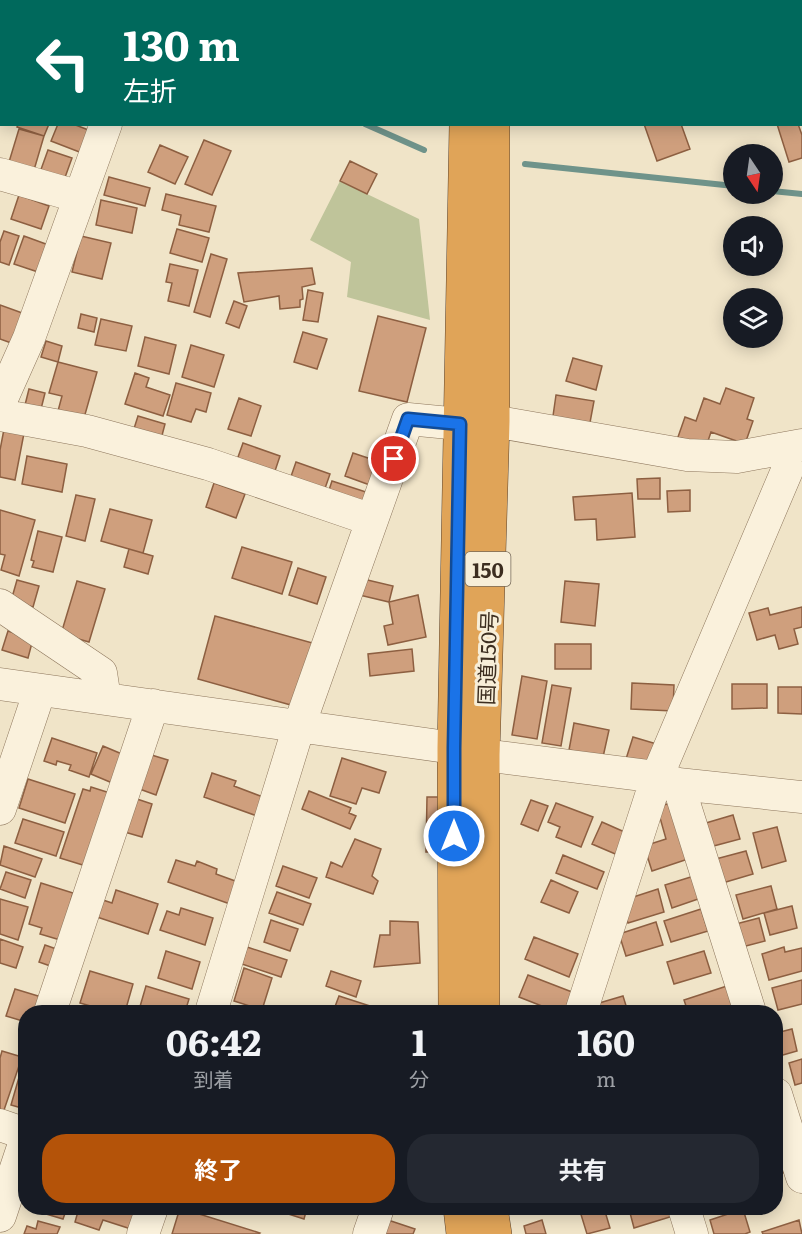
<!DOCTYPE html>
<html lang="ja">
<head>
<meta charset="utf-8">
<style>
	body { margin:0; font-family:Literata,"Noto Sans JP",serif; background:#242831; color:#f1f3f6; height:100vh; display:flex; flex-direction:column; font-size:22px; white-space:nowrap }
	* { box-sizing:border-box; margin:0 }
	p { font-size:20px; color:#9ea1a6 }
	.icon { flex:none; width:33px; height:33px; fill:none; stroke:currentColor; stroke-width:2; stroke-linecap:round; stroke-linejoin:round }
	.map { position:relative; flex:1; overflow:hidden }
	.drawer { position:absolute; left:18px; top:1005px; width:765px; height:210px; display:flex; flex-direction:column; background:#171b24; border-radius:24px; box-shadow:0 3px 15px #0003 }
	.drawer>* { flex:none }
	.top-card { position:absolute; left:0px; top:0px; width:802px; height:126px; box-shadow:0 3px 15px #0003; background:#00695c; color:#fff; overflow:hidden }
	.needle { width:39px; rotate:167deg }
	.tools { position:absolute; left:723px; top:144px; display:grid; gap:12px }
	.tools a { display:grid; place-items:center; width:60px; height:60px; border-radius:50%; background:#171b24; box-shadow:0 3px 15px #0003; font-size:30px }
	.pin { position:absolute; display:grid; place-items:center; width:51px; height:51px; color:#fff; margin:-26px; border:3px solid #fff; border-radius:50%; box-shadow:0 2px 6px #0007 }
	.me { position:absolute; width:66px; margin:-33px; rotate:0deg; stroke-linejoin:round; filter:drop-shadow(0 0 4px #0008) }
	.turn { display:flex; align-items:center; gap:21px; height:126px; padding:0 24px; font-size:27px }
	.turn .icon { width:78px; height:78px; stroke-width:2.5 }
	.turn b { display:block; font-size:42px; line-height:51px }
	.eta { display:flex; justify-content:space-evenly; align-items:center; height:102px; text-align:center }
	.eta b { font-size:36px; font-weight:700; line-height:42px }
	.cta { display:flex; gap:12px; margin-top:auto; padding:12px 24px }
	.cta a { flex:1; height:69px; border-radius:24px; background:#b45309; color:#fff; font-size:24px; font-weight:700; line-height:69px; text-align:center }
	.cta a+a { background:#242831; color:#f1f3f6 }
	.map>svg:first-child { display:block }
	.cemetery { fill:#bfc49a }
	.lines { fill:none; stroke-linecap:round; stroke-linejoin:round }
	.stream { stroke:#6f938a; stroke-width:6 }
	.building { fill:#cf9f7d; stroke:#8d5f41; stroke-width:1.5 }
	.minor-casing { stroke:#8d765c; stroke-width:33 }
	.highway-casing { stroke:#5b4430; stroke-width:34 }
	.minor { stroke:#faf1dc; stroke-width:32 }
	.highway { stroke:#e0a458; stroke-width:33 }
	.route-casing { stroke:#114b97; stroke-width:15 }
	.route { stroke:#1a73e8; stroke-width:10 }
	.labels { text-anchor:middle; dominant-baseline:central; stroke-width:6; stroke-linejoin:round; paint-order:stroke }
	.shield { fill:#f7eed8; stroke:#756857; stroke-width:1.5 }
	.shield-label { font-size:20px; font-weight:bold; fill:#3d2e20 }
	.street-label { font-size:21px; fill:#3d2e20; stroke:#f7eed8 }
</style>
</head>
<body>
<div class="map">
<svg width="802" height="1234" viewBox="0 0 802 1234">
	<rect width="100%" height="100%" fill="#f0e4c8"/>
	<path class="cemetery" d="M340,181L419,219L430,320L347,297L351,262L310,240Z"/>
	<g class="lines">
		<path class="stream" d="M110,0L113,2
			M365,124L424,150
			M525,164L734,186
			M772,191L802,194"/>
	</g>
	<path class="building" d="M18,124H49L44,136L17,127Z
		M58,124H73L91,131L82,153L51,141Z
		M644,124H681L690,149L657,161Z
		M777,124H798L802,135V158L789,162Z
		M19,129L44,136L34,170L9,162Z
		M204,140L231,151L212,195L185,184Z
		M160,145L188,157L175,184L148,172Z
		M48,150L72,158L63,183L39,175Z
		M350,161L377,174L367,194L340,181Z
		M109,177L150,188L145,206L104,195Z
		M166,194L216,206L209,232L179,225L181,215L162,210Z
		M19,195L49,206L41,229L11,219Z
		M101,200L137,208L132,233L96,225Z
		M177,229L209,238L202,262L170,253Z
		M4,231L19,236L9,265L0,262V242Z
		M24,236L54,247L44,274L14,264Z
		M81,236L111,243L102,279L72,272Z
		M211,254L227,259L210,317L194,312Z
		M170,264L198,270L189,306L168,301L172,283L166,282Z
		M312,268L315,284L302,287L303,299L300,300V307L280,309L279,296L244,302L238,273Z
		M308,290L323,293L318,322L303,320Z
		M234,301L247,306L239,328L226,323Z
		M0,305L25,314L14,344L0,339Z
		M81,314L97,318L94,332L78,328Z
		M378,316L426,328L407,402L359,391Z
		M101,319L132,326L126,351L95,345Z
		M303,332L327,339L317,369L294,362Z
		M145,337L176,345L169,374L138,366Z
		M46,341L62,346L58,362L41,357Z
		M191,345L224,355L214,387L182,377Z
		M573,358L602,366L596,390L566,381Z
		M58,362L97,372L84,418L58,411L62,396L49,393Z
		M135,373L149,378L146,387L170,395L163,416L125,404Z
		M176,383L211,393L206,412L196,409L191,422L167,415Z
		M726,388L754,398L747,419L753,421L745,444L711,432L706,447L678,437L685,417L696,421L704,398L720,404Z
		M29,389L45,393L39,417L23,413Z
		M556,395L594,401L589,428L552,423Z
		M239,398L261,406L251,436L228,429Z
		M138,416L165,424L160,443L132,435Z
		M5,424L25,428L15,480L0,477V450Z
		M243,443L280,456L272,480L237,460Z
		M353,453L386,464L378,488L345,476Z
		M27,456L67,464L62,492L22,484Z
		M296,462L330,474L322,497L288,485Z
		M660,478V499H638L637,479Z
		M332,481L369,493L363,512L326,499Z
		M214,483L245,494L236,518L206,507Z
		M690,490V511L668,512L667,491Z
		M632,493L635,537L597,540L596,519L575,520L573,497Z
		M76,495L95,499L85,541L66,536Z
		M110,509L152,520L143,553L101,541Z
		M0,510L35,520L19,576L1,570L5,555L0,554Z
		M38,531L62,537L53,572L32,567L34,561L31,560Z
		M242,547L292,562L282,594L232,578Z
		M129,549L153,556L148,574L124,567Z
		M298,568L326,577L317,604L289,595Z
		M359,578L393,586L389,602L355,594Z
		M17,580L39,586L33,607L11,601Z
		M77,581L105,589L89,642L61,634Z
		M565,581L599,584L595,626L561,622Z
		M418,595L426,637L388,645L384,626L393,624L389,602Z
		M802,607V627L794,629L798,644L779,649L775,635L757,640L749,613L768,608L770,615Z
		M215,616L316,644L298,707L198,679Z
		M8,631L33,639L28,658L2,650Z
		M555,644H591V669H555Z
		M412,649L414,671L370,676L368,654Z
		M522,676L547,681L537,739L512,735Z
		M632,683L674,685L673,711L631,709Z
		M732,684H767V708L732,709Z
		M552,685L571,688L561,746L542,743Z
		M778,687H802V714L778,713Z
		M574,723L609,730L603,757L569,750Z
		M633,737L660,745L653,767L626,759Z
		M52,738L97,753L89,777L69,770L71,765L57,761L56,765L44,761Z
		M103,746L129,757L117,785L91,774Z
		M145,753L168,760L156,795L134,787Z
		M342,758L386,772L379,793L362,788L356,804L330,796Z
		M212,773L236,781L234,786L263,797L257,816L204,797Z
		M28,779L75,794L65,823L19,808Z
		M91,787L110,793L86,866L60,858L83,789L90,791Z
		M309,791L351,808L349,813L356,816L350,829L302,809Z
		M131,797L152,804L142,837L121,831Z
		M427,797H441L440,852H426Z
		M531,800L548,806L538,831L521,824Z
		M674,802L691,858L652,871L644,846L666,839L657,807Z
		M556,803L593,817L581,847L556,837L560,827L548,822Z
		M733,815L740,839L706,848L699,825Z
		M23,819L64,832L56,856L15,843Z
		M602,822L629,834L620,856L592,844Z
		M777,827L786,861L762,868L753,833Z
		M355,839L381,849L372,876L378,881L373,894L326,877L331,862L342,867Z
		M4,846L42,859L35,877L0,865Z
		M746,851L753,874L719,884L712,860Z
		M563,855L604,872L597,889L556,873Z
		M176,860L195,866L197,861L217,869L216,874L238,882L230,904L168,882Z
		M283,866L317,878L309,898L276,886Z
		M6,872L31,880L25,898L0,889Z
		M694,876L701,898L672,908L665,885Z
		M551,880L578,892L569,913L541,902Z
		M41,883L73,893L71,900L76,901L67,942L40,934L42,928L29,924Z
		M771,886L777,909L743,919L736,895Z
		M658,889L664,912L628,923L621,901Z
		M116,890L158,904L148,934L97,917L103,900L112,903Z
		M277,892L311,904L303,925L269,913Z
		M0,899L28,907L18,940L0,934Z
		M792,906L797,928L770,935L764,913Z
		M181,908L213,918L205,945L160,930L167,911L179,915Z
		M701,909L708,931L671,942L664,921Z
		M759,918L765,941L738,948L732,925Z
		M271,920L298,929L290,951L264,942Z
		M390,921L418,922L420,963L374,967L380,935H390Z
		M656,922L663,945L626,956L619,934Z
		M534,937L578,954L569,977L525,959Z
		M0,939L23,947L16,968L0,963Z
		M45,945L62,951L56,968L39,962Z
		M247,947L287,960L281,977L242,964Z
		M784,947L785,952L802,948V971L769,980L762,954Z
		M166,951L200,962L192,989L158,978Z
		M704,951L711,973L674,984L667,962Z
		M244,968L272,978L262,1010L234,1001Z
		M90,971L133,984L125,1012H111L80,1003Z
		M331,971L361,981L356,997L326,986Z
		M528,975L572,992L564,1012H557L519,997Z
		M802,980V1004L778,1010L772,988Z
		M730,985L737,1008L722,1012H688L684,1000Z
		M146,986L189,999L185,1012H148L139,1010Z
		M15,989L48,999L43,1012H26V1022L6,1016Z
		M339,996L370,1006L368,1012H333Z
		M623,996L628,1012H591L589,1006Z
		M792,1029L797,1051L776,1057V1033Z
		M2,1051L22,1057L3,1113L0,1112V1058Z
		M802,1059V1083L795,1085L789,1063Z
		M22,1067L26,1068L25,1109L11,1105Z
		M776,1131L789,1171L776,1175Z
		M48,1208H67L63,1219L46,1214Z
		M76,1208H114L136,1214L131,1229L103,1220L99,1230L75,1222L77,1215L74,1213Z
		M180,1208L260,1233L259,1234H172Z
		M280,1208H307L304,1219L279,1211Z
		M579,1208H604L610,1228L587,1234Z
		M633,1208H671L673,1216L634,1228L629,1209Z
		M743,1209L750,1232L745,1234H714L710,1220Z
		M388,1220L415,1229L413,1234H383Z
		M542,1220L546,1234H526L524,1226Z
		M799,1220L802,1234H763L762,1232Z
		M38,1221L60,1227L57,1234H24L27,1226L36,1229Z"/>
	<g class="lines">
		<defs>
			<path id="minor" d="M148,2V0
				M347,2V0
				M540,2L554,0
				M0,174L80,197
				M0,403L29,338L106,124
				M0,415L87,431L208,464L372,520
				M493,421L687,455L737,457L802,445
				M0,605L101,673L105,699
				M0,684L454,748L483,755L657,777L678,784L802,797
				M678,784L750,1012
				M0,809L40,690
				M50,1012L153,705
				M211,1012L299,726L408,419L460,424
				M581,1012L657,777L797,447
				M776,1094L802,1177
				M0,1125L26,1134
				M684,1208L692,1234
				M0,1216L26,1138
				M143,1234L152,1208
				M369,1234L378,1208"/>
			<path id="highway" d="M468,2V0
				M494,2V0
				M455,1012L454,748L466,124
				M483,1012V755L493,421V124
				M460,1208L463,1234
				M491,1208L495,1234"/>
		</defs>
		<use href="#minor" class="minor-casing"/>
		<use href="#highway" class="highway-casing"/>
		<use href="#minor" class="minor"/>
		<use href="#highway" class="highway"/>
	</g>
	<g class="lines">
		<defs>
			<path id="route" d="M394,459L408,419L460,424L454,748V836"/>
		</defs>
		<use href="#route" class="route-casing"/>
		<use href="#route" class="route"/>
	</g>
	<g class="labels">
		<rect class="shield" x="465.5" y="552" width="45" height="34" rx="4.5"/>
		<g class="shield-label">
			<text x="488" y="569">150</text>
		</g>
		<g class="street-label">
			<text transform="translate(486 658) rotate(-88)">国道150号</text>
		</g>
	</g>
</svg>
<div class="tools">
<a><svg class="needle" viewBox="-14 -14 28 28"><path d="M0-13l5 13h-10z" fill="#e53935"/><path d="M0 13l5-13h-10z" fill="#9ea1a6"/></svg></a>
<a><svg class="icon" aria-label="sound" viewBox="0 0 24 24"><path d="M4 9h4l5-4v14l-5-4H4zM17 9q2 3 0 6"/></svg></a>
<a><svg class="icon" aria-label="layers" viewBox="0 0 24 24"><path d="M12 4l9 5-9 5-9-5zM3 14l9 5 9-5"/></svg></a>
</div>
<div class="pin" style="left:394px;top:459px;background:#d93025"><svg class="icon" aria-label="arrive" viewBox="0 0 24 24"><path d="M6 21V4h12l-3 4 3 4H6"/></svg></div>
<svg class="me" style="left:454px;top:836px" viewBox="-20 -20 40 40"><circle r="17" fill="#1a73e8" stroke="#fff" stroke-width="3"/><path d="M0-11L8 9 0 5-8 9z" fill="#fff"/></svg>
<div class="top-card">
<div class="turn"><svg class="icon" aria-label="left" viewBox="0 0 24 24"><path d="M17 20v-9H6M10 6l-5 5 5 5"/></svg><div><b>130 m</b>左折</div></div>
</div>
<section class="drawer">
<div class="eta">
<div><b>06:42</b><p>到着</p></div>
<div><b>1</b><p>分</p></div>
<div><b>160</b><p>m</p></div>
</div>
<div class="cta"><a>終了</a><a>共有</a></div>
</section>
</div>
</body>
</html>
